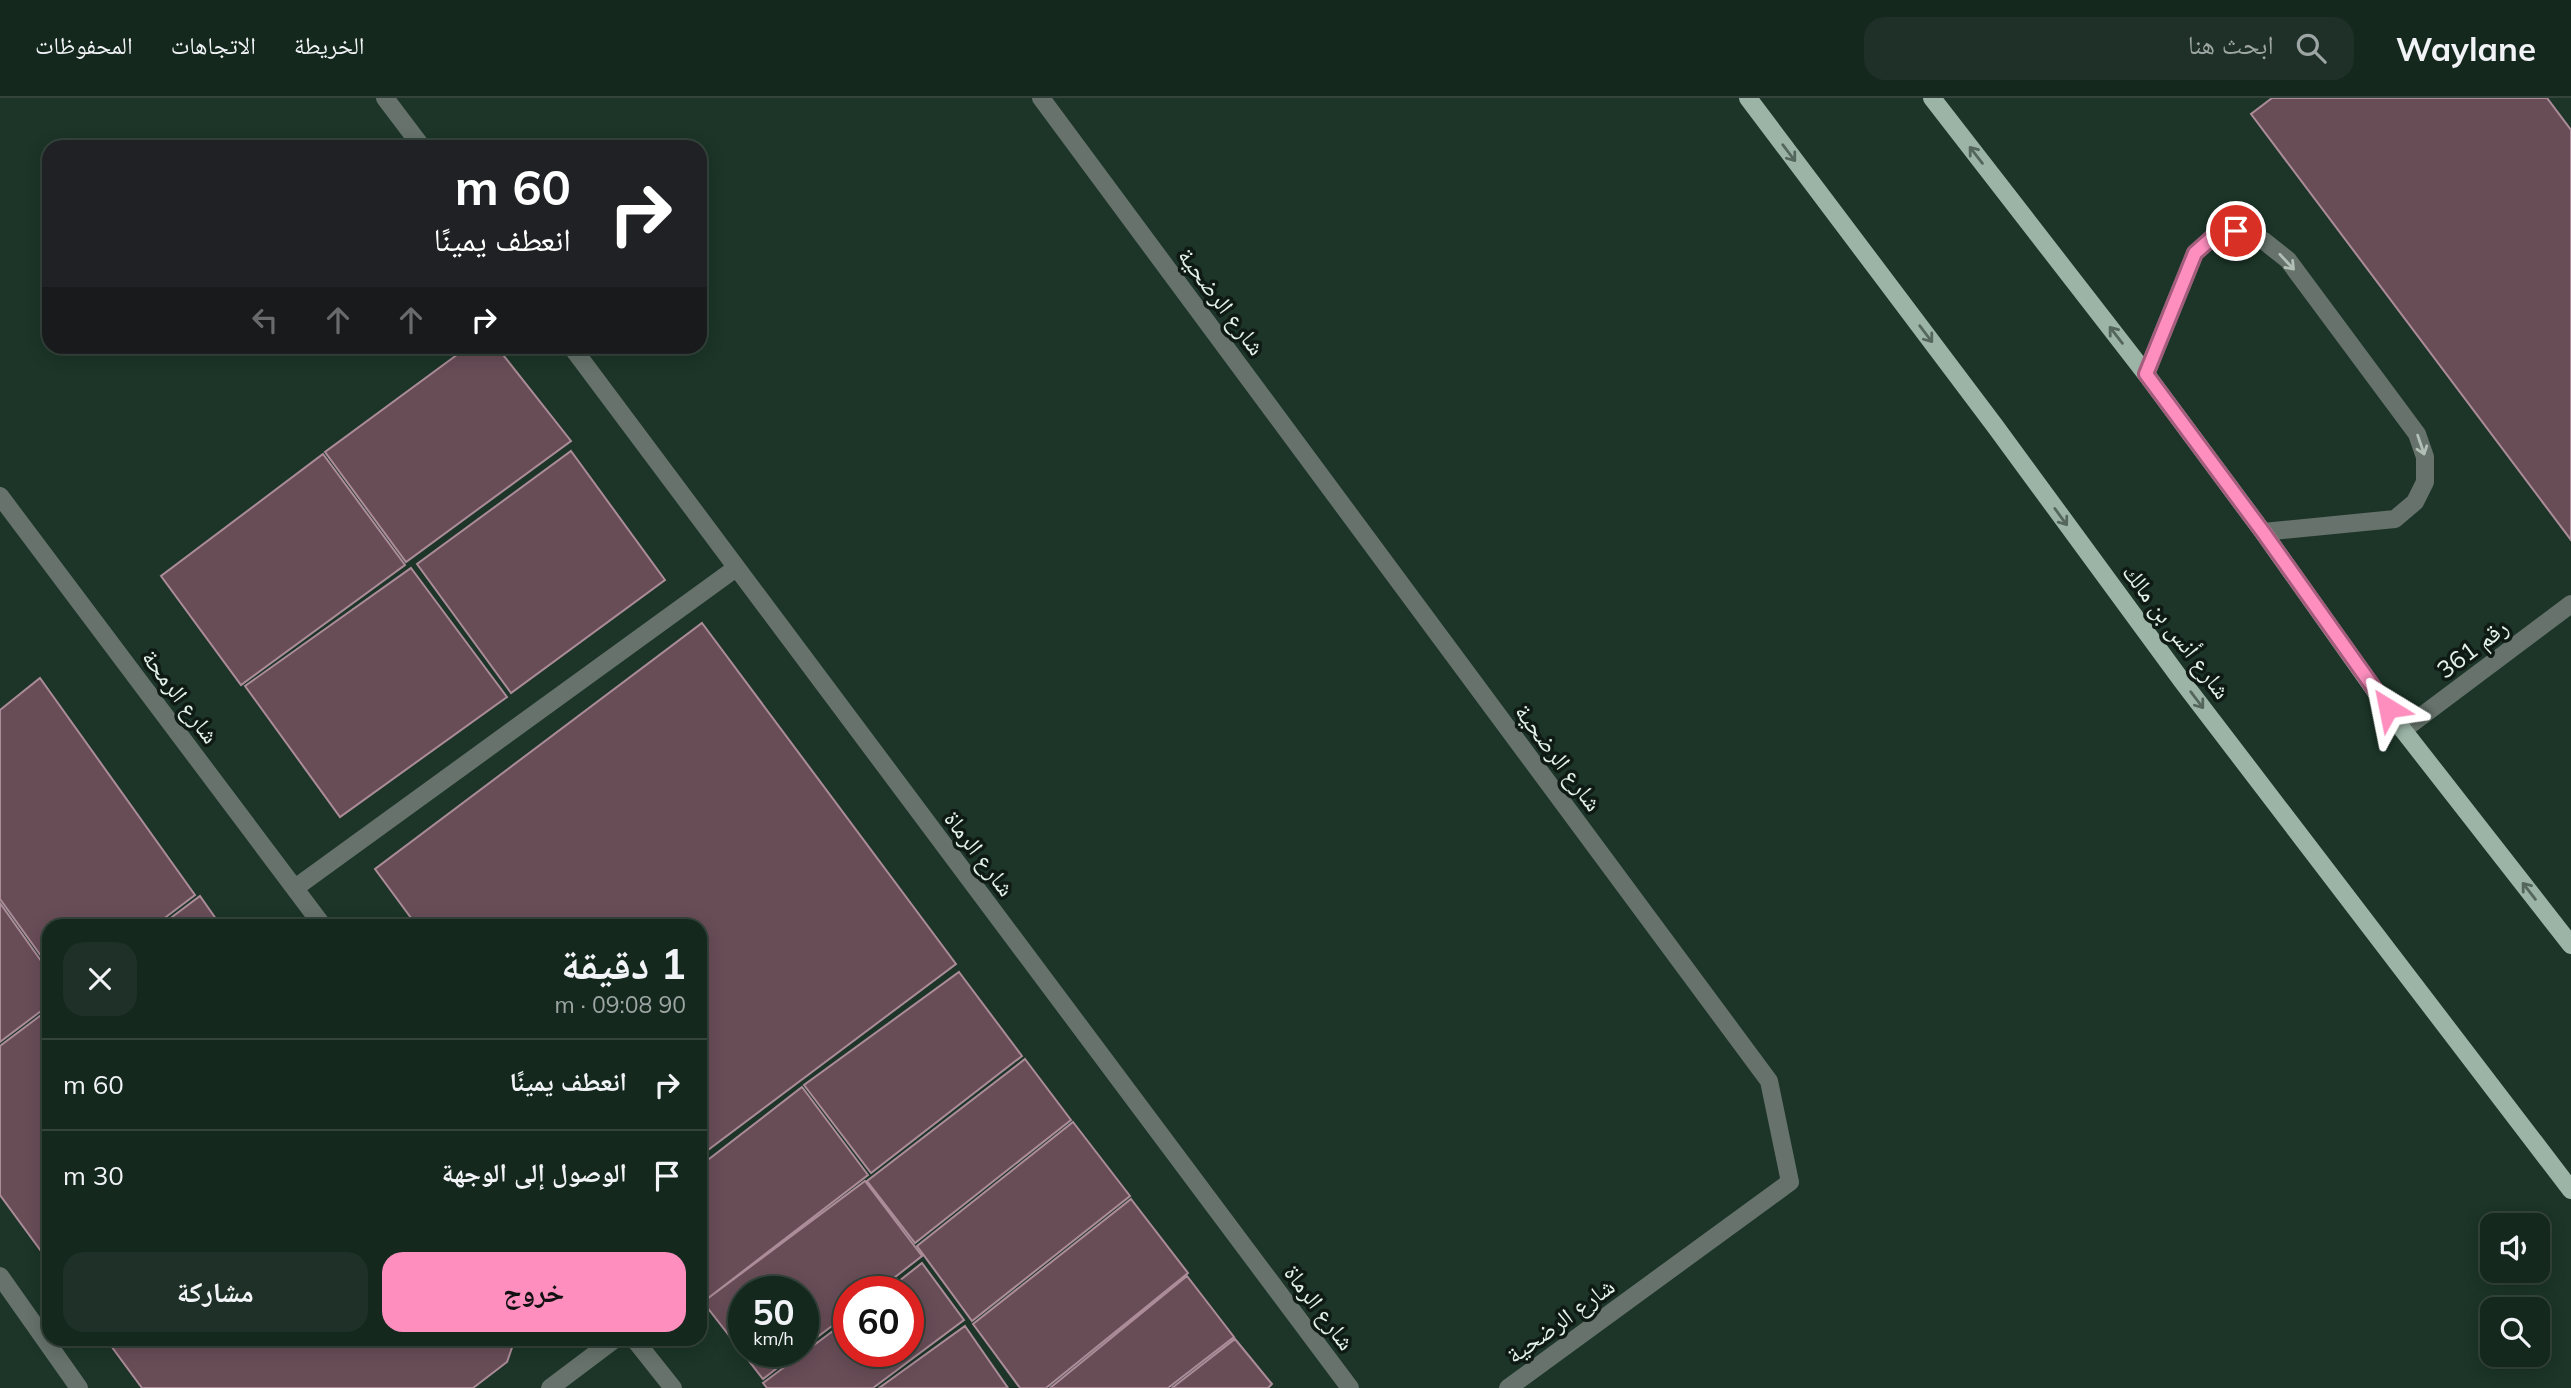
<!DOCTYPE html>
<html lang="ar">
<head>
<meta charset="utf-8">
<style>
	body { margin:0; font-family:Mulish,"Noto Naskh Arabic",sans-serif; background:#1e3027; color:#f1f3f6; direction:rtl; height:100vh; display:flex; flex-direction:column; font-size:26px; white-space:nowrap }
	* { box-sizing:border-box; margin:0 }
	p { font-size:23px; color:#9da6a4 }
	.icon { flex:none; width:38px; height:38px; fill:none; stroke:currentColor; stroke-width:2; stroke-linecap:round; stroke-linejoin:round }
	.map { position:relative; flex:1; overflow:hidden; direction:ltr }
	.panel { position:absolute; left:42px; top:821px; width:665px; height:427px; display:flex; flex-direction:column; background:#15281e; border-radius:21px; box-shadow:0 4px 18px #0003,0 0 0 2px #34443c; direction:rtl }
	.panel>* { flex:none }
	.guide { position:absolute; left:42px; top:42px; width:665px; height:214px; border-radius:21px; box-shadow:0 4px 18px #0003,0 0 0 2px #34443c; direction:rtl; background:#202124; color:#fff; overflow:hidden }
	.fabs { position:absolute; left:2480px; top:1115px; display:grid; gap:14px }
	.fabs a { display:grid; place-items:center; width:70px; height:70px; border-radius:14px; background:#15281e; box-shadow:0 4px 18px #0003,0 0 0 2px #34443c; font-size:35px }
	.speed { position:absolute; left:728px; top:1178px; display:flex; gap:14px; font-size:35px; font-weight:700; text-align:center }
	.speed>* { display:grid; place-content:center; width:91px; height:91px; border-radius:50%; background:#15281e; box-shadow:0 4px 18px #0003,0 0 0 2px #34443c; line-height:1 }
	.speed small { font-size:18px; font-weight:400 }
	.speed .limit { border:10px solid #d22; background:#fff; color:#111 }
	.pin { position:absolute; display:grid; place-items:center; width:60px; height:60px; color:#fff; margin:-30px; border:4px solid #fff; border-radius:50%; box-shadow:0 2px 7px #0007 }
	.me { position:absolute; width:77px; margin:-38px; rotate:325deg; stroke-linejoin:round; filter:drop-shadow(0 0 5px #0008) }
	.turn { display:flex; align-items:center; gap:24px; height:147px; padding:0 21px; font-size:32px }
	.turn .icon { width:91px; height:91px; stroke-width:2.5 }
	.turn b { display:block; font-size:49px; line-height:60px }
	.lanes { display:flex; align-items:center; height:66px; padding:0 21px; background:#0003; justify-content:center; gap:35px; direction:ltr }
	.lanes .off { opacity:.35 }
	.round { display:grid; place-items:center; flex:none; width:74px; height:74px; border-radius:21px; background:#1e3027 }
	.summary { display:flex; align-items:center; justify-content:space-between; height:119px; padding:0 21px }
	h1 { font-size:42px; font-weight:700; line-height:52px }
	.action { display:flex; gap:14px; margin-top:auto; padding:14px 21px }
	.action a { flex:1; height:80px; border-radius:21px; background:#fd8ebe; color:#111; font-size:28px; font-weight:700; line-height:80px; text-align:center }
	.action a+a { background:#1e3027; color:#f1f3f6 }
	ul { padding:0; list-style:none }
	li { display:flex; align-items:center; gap:21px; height:91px; padding:0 21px; border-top:2px solid #34443c }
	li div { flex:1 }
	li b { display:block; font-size:26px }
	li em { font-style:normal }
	header { display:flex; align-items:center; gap:42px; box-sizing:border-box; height:98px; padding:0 35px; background:#15281e; border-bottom:2px solid #34443c }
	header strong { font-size:33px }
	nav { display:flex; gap:38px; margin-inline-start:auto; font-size:24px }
	.search { width:490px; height:63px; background:#1e3027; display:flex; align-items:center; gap:18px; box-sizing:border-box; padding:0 24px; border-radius:21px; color:#9da6a4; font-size:26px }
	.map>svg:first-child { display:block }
	.building { fill:#684d57; stroke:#ab8c98; stroke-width:2 }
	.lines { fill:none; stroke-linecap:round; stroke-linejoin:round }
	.lane { stroke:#66726b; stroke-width:18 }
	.street { stroke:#66726b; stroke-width:18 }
	.primary { stroke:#9bb4a6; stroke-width:18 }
	.oneway { stroke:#55675d }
	.oneway2 { stroke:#b1bfb7 }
	.route-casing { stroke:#a45c7c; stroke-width:18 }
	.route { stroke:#fd8ebe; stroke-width:12 }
	.labels { text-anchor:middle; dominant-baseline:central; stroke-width:7; stroke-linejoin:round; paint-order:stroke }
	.street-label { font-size:24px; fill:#e3f2ea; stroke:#0f1a14 }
</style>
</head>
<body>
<header>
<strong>Waylane</strong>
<div class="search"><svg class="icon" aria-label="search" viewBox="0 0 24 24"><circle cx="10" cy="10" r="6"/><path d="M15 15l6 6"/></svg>ابحث هنا</div>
<nav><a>الخريطة</a><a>الاتجاهات</a><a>المحفوظات</a></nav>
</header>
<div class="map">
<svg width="2571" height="1290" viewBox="0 0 2571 1290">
	<rect width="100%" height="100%" fill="#1c3528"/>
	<path class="building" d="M2272,0H2547L2571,32V442L2251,16Z
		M469,248H496L571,343L406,464L325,354Z
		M571,353L665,482L511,595L417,466Z
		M323,356L405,467L241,587L161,478Z
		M411,470L507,599L340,719L245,588Z
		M702,525L956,866L700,1058V828H417L375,771Z
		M40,580L195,797L154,828H49V869L0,801V612Z
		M200,798L221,828H160Z
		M0,805L49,874V907L0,944Z
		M959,874L1022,958L871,1075L804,987Z
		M49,911V1164L0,1097V948Z
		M1025,961L1071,1022L915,1145L867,1083Z
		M802,989L868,1077L703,1204L700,1200V1068Z
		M1073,1024L1130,1098L972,1223L917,1148Z
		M865,1083L922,1158L876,1194H849V1215L803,1250V1194H744V1253H799L763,1281L703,1204Z
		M1131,1101L1188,1175L1046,1290H1020L973,1226Z
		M922,1165L964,1222L873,1290H767L763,1285L849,1221V1253H908V1194H885Z
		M1187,1178L1234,1239L1168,1290H1050Z
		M965,1228L1008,1290H879Z
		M106,1241H515L507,1264L473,1290H142Z
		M1235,1241L1272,1286L1268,1290H1172Z"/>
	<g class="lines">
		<path class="lane" d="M2146,276L2195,155L2213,139L2236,133L2264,143L2288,162L2417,336L2425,359V384L2415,404L2395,421L2263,434"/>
		<path class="street" d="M385,0L422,49
			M1041,0L1769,983L1790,1084L1508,1290
			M571,248L1350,1290
			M0,398L323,828
			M2403,632L2571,506
			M295,790L736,470
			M0,1178L79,1290
			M634,1241L673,1290
			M550,1290L615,1241"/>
		<path class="primary" d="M1748,0L1995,328L2182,583L2571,1092
			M1932,0L2146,276L2263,434L2403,632L2571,847"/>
	</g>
	<defs><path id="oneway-shaft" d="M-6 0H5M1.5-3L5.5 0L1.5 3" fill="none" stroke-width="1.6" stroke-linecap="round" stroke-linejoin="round" transform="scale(1.75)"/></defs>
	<g class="oneway">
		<use href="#oneway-shaft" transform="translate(1789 55) rotate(53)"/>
		<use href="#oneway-shaft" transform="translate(1976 57) rotate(-128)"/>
		<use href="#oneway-shaft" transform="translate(1926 236) rotate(53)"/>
		<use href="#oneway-shaft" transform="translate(2116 237) rotate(-128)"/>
		<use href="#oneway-shaft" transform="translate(2061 419) rotate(54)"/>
		<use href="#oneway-shaft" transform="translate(2197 602) rotate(53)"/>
		<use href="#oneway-shaft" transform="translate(2529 793) rotate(-128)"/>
	</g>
	<g class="oneway2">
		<use href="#oneway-shaft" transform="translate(2287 164) rotate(47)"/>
		<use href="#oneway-shaft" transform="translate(2421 347) rotate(71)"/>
	</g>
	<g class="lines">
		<defs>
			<path id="route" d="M2236,133L2213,139L2195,155L2146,276L2263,434L2388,610"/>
		</defs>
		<use href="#route" class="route-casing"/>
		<use href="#route" class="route"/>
	</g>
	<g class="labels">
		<g class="street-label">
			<text transform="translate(1222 203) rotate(53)">شارع الرضحية</text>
			<text transform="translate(2177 533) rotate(53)">شارع أنس بن مالك</text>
			<text transform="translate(2472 550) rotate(-37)">رقم 361</text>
			<text transform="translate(181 598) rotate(53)">شارع الرمحة</text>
			<text transform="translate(1559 659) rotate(53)">شارع الرضحية</text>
			<text transform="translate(980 755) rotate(53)">شارع الرماة</text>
			<text transform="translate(1320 1209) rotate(53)">شارع الرماة</text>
			<text transform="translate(1560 1222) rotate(-36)">شارع الرضحية</text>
		</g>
	</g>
</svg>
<div class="fabs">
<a><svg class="icon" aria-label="sound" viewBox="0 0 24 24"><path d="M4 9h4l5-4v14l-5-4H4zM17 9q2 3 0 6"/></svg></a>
<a><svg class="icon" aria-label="search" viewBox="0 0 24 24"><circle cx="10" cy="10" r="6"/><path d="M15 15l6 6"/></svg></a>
</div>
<div class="speed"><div>50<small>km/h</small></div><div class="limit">60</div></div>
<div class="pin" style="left:2236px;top:133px;background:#d93025"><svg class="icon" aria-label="arrive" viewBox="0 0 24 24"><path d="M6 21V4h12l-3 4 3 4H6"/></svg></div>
<svg class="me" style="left:2388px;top:610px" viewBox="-20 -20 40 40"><path d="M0-17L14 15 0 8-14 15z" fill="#fd8ebe" stroke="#fff" stroke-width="4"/></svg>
<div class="guide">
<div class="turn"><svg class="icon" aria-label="right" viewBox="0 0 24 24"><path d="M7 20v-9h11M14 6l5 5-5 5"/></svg><div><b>60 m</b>انعطف يمينًا</div></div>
<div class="lanes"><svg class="icon off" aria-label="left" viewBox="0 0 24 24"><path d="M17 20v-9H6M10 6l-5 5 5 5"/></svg><svg class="icon off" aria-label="ahead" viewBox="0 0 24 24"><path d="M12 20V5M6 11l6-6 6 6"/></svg><svg class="icon off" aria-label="ahead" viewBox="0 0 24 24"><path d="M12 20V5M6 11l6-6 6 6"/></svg><svg class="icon" aria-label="right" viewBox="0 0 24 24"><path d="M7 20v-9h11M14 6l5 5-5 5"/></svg></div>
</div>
<section class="panel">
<div class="summary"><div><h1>1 دقيقة</h1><p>90 m · 09:08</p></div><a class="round"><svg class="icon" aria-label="close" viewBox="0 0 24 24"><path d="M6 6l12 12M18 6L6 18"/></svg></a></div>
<ul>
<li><svg class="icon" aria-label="right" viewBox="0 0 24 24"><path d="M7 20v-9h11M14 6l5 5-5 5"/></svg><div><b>انعطف يمينًا</b></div><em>60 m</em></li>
<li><svg class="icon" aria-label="arrive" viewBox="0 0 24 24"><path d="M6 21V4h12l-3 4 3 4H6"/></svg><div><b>الوصول إلى الوجهة</b></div><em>30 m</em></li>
</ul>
<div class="action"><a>خروج</a><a>مشاركة</a></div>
</section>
</div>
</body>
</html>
